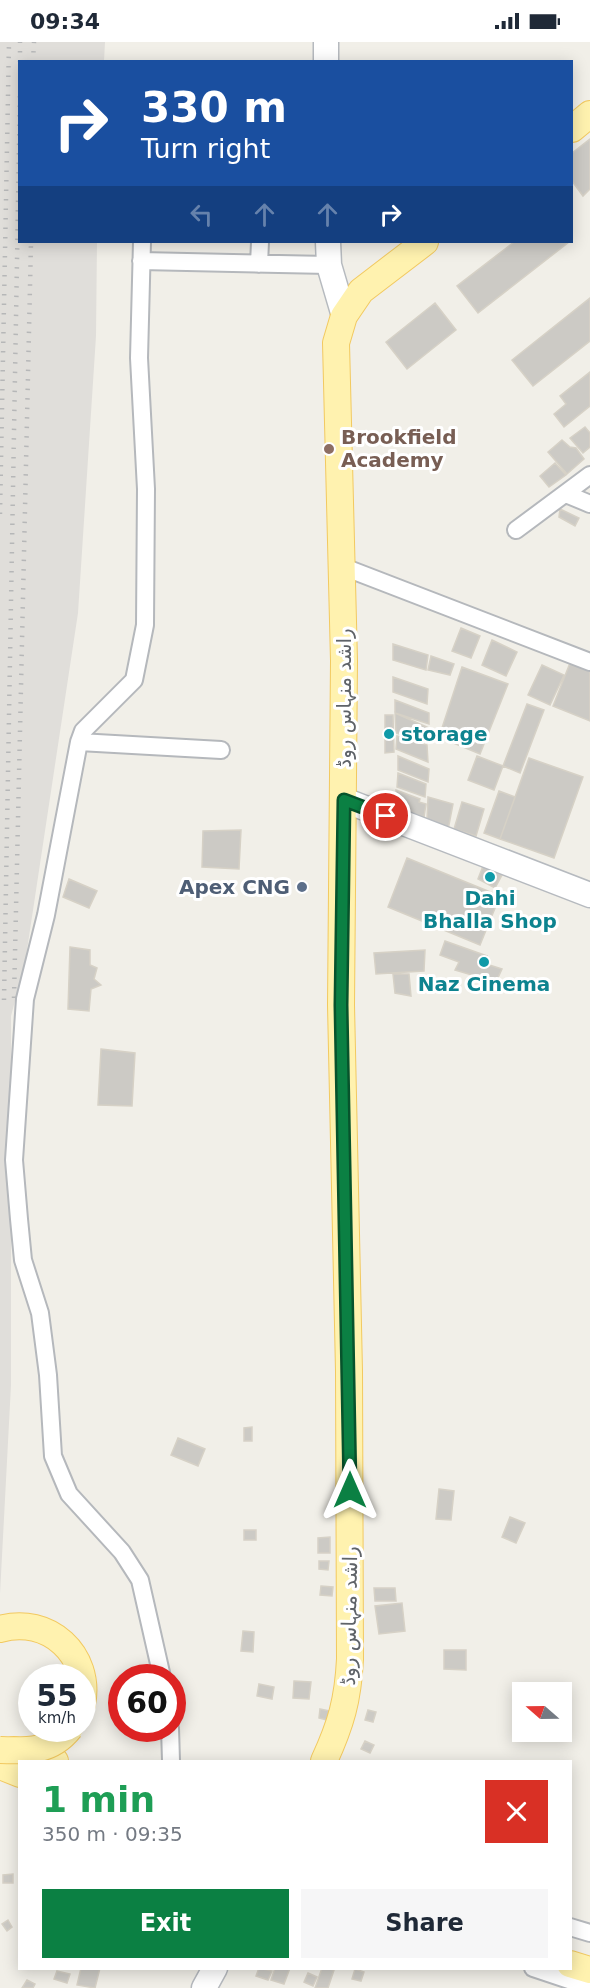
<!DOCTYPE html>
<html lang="en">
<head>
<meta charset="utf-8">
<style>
	body { margin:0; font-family:"DejaVu Sans","Noto Sans Arabic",sans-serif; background:#f6f6f7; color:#1f2937; height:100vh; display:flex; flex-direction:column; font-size:22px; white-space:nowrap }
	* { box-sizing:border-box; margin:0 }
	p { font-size:20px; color:#747a83 }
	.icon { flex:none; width:33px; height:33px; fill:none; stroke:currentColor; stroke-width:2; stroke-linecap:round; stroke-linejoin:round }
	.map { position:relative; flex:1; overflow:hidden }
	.side { position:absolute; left:18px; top:1718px; width:554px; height:210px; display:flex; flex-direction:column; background:#fff; border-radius:0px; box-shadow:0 3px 15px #0003 }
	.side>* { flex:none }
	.banner { position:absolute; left:18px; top:18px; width:555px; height:183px; border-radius:0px; box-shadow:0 3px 15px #0003; background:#1a4fa0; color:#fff; overflow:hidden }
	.needle { width:39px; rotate:290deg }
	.fabs { position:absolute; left:512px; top:1640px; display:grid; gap:12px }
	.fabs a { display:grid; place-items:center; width:60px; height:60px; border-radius:0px; background:#fff; box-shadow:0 3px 15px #0003; font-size:30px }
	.speed { position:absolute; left:18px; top:1622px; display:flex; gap:12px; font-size:30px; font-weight:700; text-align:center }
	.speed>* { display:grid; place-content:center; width:78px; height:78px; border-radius:50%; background:#fff; box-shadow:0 3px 15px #0003; line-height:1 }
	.speed small { font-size:15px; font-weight:400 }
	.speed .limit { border:9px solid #d22; background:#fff; color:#111 }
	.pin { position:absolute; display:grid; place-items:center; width:51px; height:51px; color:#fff; margin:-26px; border:3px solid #fff; border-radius:50%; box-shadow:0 2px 6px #0007 }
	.me { position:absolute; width:66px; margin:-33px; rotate:0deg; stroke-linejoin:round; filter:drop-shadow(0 0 4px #0008) }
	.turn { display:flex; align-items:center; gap:21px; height:126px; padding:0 24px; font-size:27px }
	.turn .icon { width:78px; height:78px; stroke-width:2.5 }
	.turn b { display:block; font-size:42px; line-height:51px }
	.lanes { display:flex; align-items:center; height:57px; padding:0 24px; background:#0003; justify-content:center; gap:30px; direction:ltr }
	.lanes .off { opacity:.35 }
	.round { display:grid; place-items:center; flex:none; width:63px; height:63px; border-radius:0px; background:#f6f6f7 }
	.overview { display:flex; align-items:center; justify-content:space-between; height:102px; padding:0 24px }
	h1 { font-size:36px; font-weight:800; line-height:45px; color:#1e9e55 }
	.action { display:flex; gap:12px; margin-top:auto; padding:12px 24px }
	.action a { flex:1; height:69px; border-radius:0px; background:#0b8043; color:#fff; font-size:24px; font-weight:800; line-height:69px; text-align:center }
	.action a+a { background:#f6f6f7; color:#1f2937 }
	.status { display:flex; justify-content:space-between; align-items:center; height:42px; padding:0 30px; background:#fff; direction:ltr }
	.status svg { height:16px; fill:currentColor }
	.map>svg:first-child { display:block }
	.industrial { fill:#e0deda }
	.building { fill:#cccac5; stroke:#d6d1c6; stroke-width:1.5 }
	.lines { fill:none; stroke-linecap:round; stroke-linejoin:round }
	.street-casing { stroke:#b5b8bc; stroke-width:20 }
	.secondary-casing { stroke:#b6babf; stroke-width:27 }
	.primary-casing { stroke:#f2c960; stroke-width:28 }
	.street { stroke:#fff; stroke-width:16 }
	.secondary { stroke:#fff; stroke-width:24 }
	.primary { stroke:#fff2af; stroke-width:26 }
	.rail { stroke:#b6b7b8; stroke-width:4.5; stroke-dasharray:1.5 8; stroke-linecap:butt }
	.primary-bridge-casing { stroke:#f2c960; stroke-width:28; stroke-linecap:butt }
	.primary-bridge { stroke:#fff2af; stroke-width:26 }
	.route-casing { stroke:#07532c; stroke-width:15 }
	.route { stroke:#0b8043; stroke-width:10 }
	.education-dot { fill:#8d6e63; stroke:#fff; stroke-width:2 }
	.culture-dot { fill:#0f9aa8; stroke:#fff; stroke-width:2 }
	.service-dot { fill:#5c6f8a; stroke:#fff; stroke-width:2 }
	.labels { text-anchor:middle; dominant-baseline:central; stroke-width:6; stroke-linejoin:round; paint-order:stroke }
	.education-label { font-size:20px; font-weight:bold; fill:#785e54; stroke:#fff; text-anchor:start }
	.street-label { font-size:20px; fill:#5f6368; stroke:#fff }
	.culture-label { font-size:20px; font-weight:bold; fill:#0d838f; stroke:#fff }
	.service-label { font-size:20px; font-weight:bold; fill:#4e5e75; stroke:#fff; text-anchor:end }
</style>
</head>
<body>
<div class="status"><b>09:34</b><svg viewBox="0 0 49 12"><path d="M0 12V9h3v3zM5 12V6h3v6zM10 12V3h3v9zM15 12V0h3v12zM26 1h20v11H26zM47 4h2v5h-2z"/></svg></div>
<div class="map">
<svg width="590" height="1946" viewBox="0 0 590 1946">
	<rect width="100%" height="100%" fill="#f1efe8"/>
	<path class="industrial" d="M0,0H105L104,19L20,20V200H97L96,294L78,571L25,921L11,974V1343L0,1552Z"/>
	<path class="building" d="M590,97V147L583,154L572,139V111Z
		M514,200H569L478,271L457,244Z
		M590,256V299L533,344L512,318Z
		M435,261L456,288L407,327L386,300Z
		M590,330V364L564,385L554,372L566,362L560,354Z
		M585,385L590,391V405L583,411L570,396Z
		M562,398L570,405L576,406L584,417L567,432L548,410Z
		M555,421L566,433L549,445L540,434Z
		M560,467L579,476L575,484L559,475Z
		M461,586L480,594L471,616L452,609Z
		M492,598L517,610L506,634L482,623Z
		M393,602L428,613L426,628L393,618Z
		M431,614L454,622L450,633L428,628Z
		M570,621L590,629V679L553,664Z
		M542,623L564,633L550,663L528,653Z
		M462,625L508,642L480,712L439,695Z
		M393,635L428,647L427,662L393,650Z
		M395,658L429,671V682L395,671Z
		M527,662L544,668L520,731L503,724Z
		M395,671L429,686L427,701L396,691Z
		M385,673H393L394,710L385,711Z
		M397,694L427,703L428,720L396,707Z
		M398,714L429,727L428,740L398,728Z
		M477,714L503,724L494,748L468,738Z
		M529,716L583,735L554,816L500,797Z
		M398,731L426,742L425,755L397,745Z
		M396,748L420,757L419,760L426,762L424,775L397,766Z
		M499,749L515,755L500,797L484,791Z
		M428,755L453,762L448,788L427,778Z
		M462,760L484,767L476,794L454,787Z
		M241,788L239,827L202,825L203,789Z
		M407,816L500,854L480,903L388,865Z
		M483,824L502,833L495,846L478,837Z
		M69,837L97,849L89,866L63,855Z
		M445,899L487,914L483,921L502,927L496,940L455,928L459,920L440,913Z
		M70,905L90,908V923L97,926L94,937L101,943L91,947L89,969L68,967Z
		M425,908L424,929L376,932L374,911Z
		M393,932H409L411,954L395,951Z
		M101,1007L135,1011L132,1064L98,1063Z
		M252,1385V1399H244V1386Z
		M178,1396L205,1407L198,1424L171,1413Z
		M439,1447L454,1449L451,1478L436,1477Z
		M510,1475L525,1481L516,1501L502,1495Z
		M244,1488H256V1498H244Z
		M330,1495V1511H318V1496Z
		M319,1519H329L328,1528L319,1527Z
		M321,1544L333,1545L332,1554L320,1553Z
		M374,1546H395L396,1559H375Z
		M402,1561L405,1589L379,1592L375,1564Z
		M243,1589L254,1590L253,1610L241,1609Z
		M444,1608H466V1628L444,1627Z
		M294,1639L311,1640L309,1657L293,1656Z
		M259,1642L274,1645L272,1657L257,1654Z
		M320,1667L330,1669L327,1678L319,1676Z
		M368,1668L376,1670L373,1680L365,1678Z
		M365,1699L374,1703L370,1711L361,1707Z
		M13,1832V1841H3V1833Z
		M8,1878L12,1885L7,1889L2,1882Z
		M81,1926H100L95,1946L77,1943Z
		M259,1926L272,1929L268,1938L256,1934Z
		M275,1926H290L284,1942L271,1938Z
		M322,1926L334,1928L328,1946H315Z
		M355,1927L364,1930L361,1939L352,1937Z
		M57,1929L70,1932L67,1941L54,1937Z
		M308,1931L317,1935L313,1944L304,1940Z
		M27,1938L35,1942L33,1946H22Z"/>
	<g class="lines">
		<defs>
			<path id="street" d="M142,200L139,316L146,447L145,583L134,638L83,689L79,700L46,873L25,957L14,1118L19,1177L23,1218L40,1271L48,1333L53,1414L69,1452L122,1510L140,1538L162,1635
				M141,219L329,223
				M259,222L260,200
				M566,452L590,462
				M516,488L590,433
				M341,524L590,620
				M79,700L221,708
				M170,1686L171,1719
				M570,1885L590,1891
				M533,1926L590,1945"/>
			<path id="secondary" d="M326,0V20
				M328,200L329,223L344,274
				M344,758L590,853
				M204,1946L215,1926"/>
			<path id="primary" d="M572,87L590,72
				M0,1587C48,1573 92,1613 82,1662
				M14,1708L55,1719
				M324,1719C341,1682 348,1658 350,1617L349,1329L341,963L344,619L336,301L344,274L361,249L425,200
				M0,1724L20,1732
				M570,1922L590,1928"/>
		</defs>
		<use href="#street" class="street-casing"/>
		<use href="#secondary" class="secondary-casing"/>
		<use href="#primary" class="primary-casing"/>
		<use href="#street" class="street"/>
		<use href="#secondary" class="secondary"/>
		<use href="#primary" class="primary"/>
		<path class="rail" d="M20,20V0
			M33,20L34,0
			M0,472L9,0
			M14,956L31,200
			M4,958L20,49"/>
		<defs>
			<path id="primary-bridge" d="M0,1708C28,1709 51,1710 70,1686"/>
		</defs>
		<use href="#primary-bridge" class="primary-bridge-casing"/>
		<use href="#primary-bridge" class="primary-bridge"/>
	</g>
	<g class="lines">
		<defs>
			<path id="route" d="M350,1448L341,963L344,758L386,774"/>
		</defs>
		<use href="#route" class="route-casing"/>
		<use href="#route" class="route"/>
	</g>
	<circle class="education-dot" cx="329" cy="407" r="6"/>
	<g class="culture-dot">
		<circle cx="389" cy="692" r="6"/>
		<circle cx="490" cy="835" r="6"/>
		<circle cx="484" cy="920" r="6"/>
	</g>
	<circle class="service-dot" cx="302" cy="845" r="6"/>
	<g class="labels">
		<g class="education-label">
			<text x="341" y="395">Brookfield<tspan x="341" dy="23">Academy</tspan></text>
		</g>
		<g class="street-label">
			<text transform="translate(344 656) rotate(-90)">راشد منہاس روڈ</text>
			<text transform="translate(349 1574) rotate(-89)">راشد منہاس روڈ</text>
		</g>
		<g class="culture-label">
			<text x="401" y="692" text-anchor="start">storage</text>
			<text x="490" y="856">Dahi<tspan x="490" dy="23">Bhalla Shop</tspan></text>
			<text x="484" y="942">Naz Cinema</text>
		</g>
		<g class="service-label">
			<text x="290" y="845">Apex CNG</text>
		</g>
	</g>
</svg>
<div class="fabs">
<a><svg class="needle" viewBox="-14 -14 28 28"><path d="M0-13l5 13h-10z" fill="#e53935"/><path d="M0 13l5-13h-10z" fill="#747a83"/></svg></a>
</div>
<div class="speed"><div>55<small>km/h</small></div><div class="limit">60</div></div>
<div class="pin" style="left:386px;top:774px;background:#d93025"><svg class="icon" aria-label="arrive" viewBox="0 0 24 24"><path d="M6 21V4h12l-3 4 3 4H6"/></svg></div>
<svg class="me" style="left:350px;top:1448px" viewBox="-20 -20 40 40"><path d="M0-17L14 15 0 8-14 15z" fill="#0b8043" stroke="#fff" stroke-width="4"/></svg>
<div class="banner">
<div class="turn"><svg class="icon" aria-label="right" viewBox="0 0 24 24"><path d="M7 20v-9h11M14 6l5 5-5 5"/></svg><div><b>330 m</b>Turn right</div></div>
<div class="lanes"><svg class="icon off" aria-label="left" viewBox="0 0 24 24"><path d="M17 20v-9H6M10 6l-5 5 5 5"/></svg><svg class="icon off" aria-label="ahead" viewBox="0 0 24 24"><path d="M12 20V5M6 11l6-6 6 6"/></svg><svg class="icon off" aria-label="ahead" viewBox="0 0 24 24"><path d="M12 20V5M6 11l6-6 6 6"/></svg><svg class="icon" aria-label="right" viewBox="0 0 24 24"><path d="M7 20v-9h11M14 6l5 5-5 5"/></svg></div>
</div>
<section class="side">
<div class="overview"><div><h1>1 min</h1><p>350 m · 09:35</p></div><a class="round" style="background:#d93025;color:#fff"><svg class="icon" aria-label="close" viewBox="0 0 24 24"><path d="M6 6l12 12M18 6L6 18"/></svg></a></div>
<div class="action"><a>Exit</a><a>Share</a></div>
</section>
</div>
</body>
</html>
